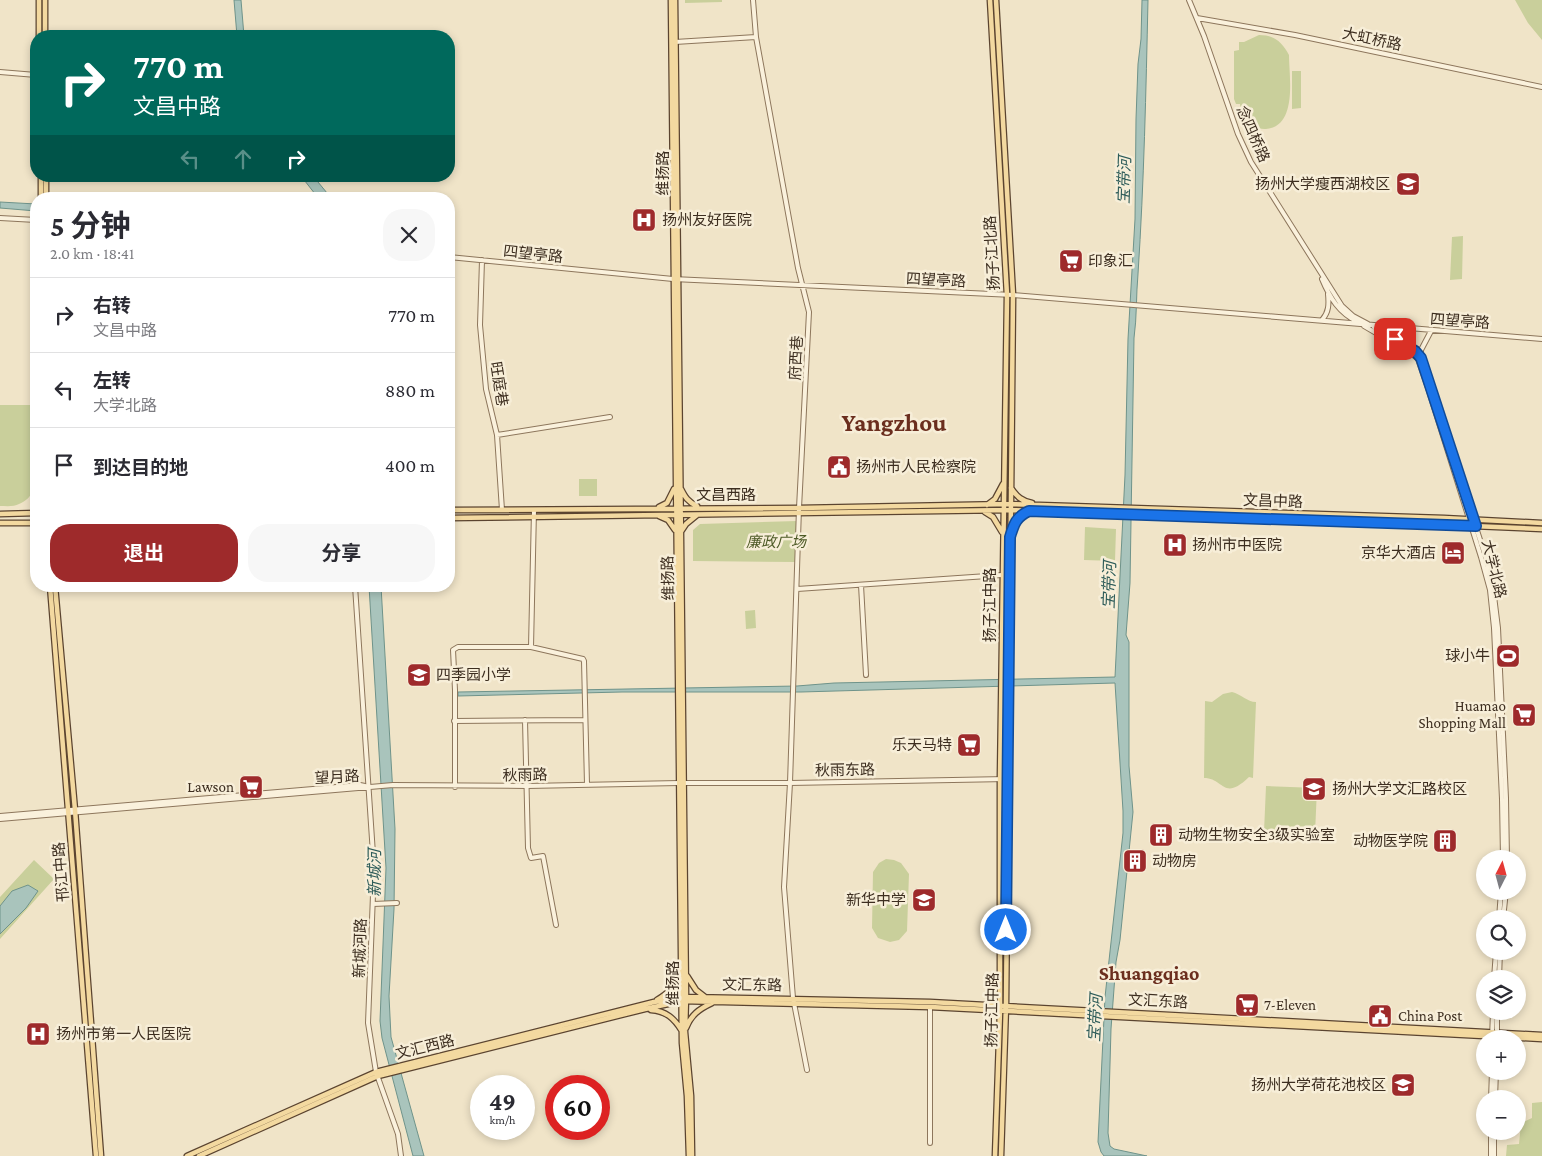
<!DOCTYPE html>
<html lang="zh">
<head>
<meta charset="utf-8">
<style>
	body { margin:0; font-family:"Crimson Pro","Noto Sans SC",serif; background:#f7f7f7; color:#2b2b33; height:100vh; display:flex; flex-direction:column; font-size:19px; white-space:nowrap }
	* { box-sizing:border-box; margin:0 }
	p { font-size:16px; color:#7c7c81 }
	.icon { flex:none; width:28px; height:28px; fill:none; stroke:currentColor; stroke-width:2; stroke-linecap:round; stroke-linejoin:round }
	.map { position:relative; flex:1; overflow:hidden }
	.details { position:absolute; left:30px; top:192px; width:425px; height:400px; display:flex; flex-direction:column; background:#fff; border-radius:20px; box-shadow:0 2px 8px #0003 }
	.details>* { flex:none }
	.hud { position:absolute; left:30px; top:30px; width:425px; height:152px; border-radius:20px; box-shadow:0 2px 8px #0003; background:#00695c; color:#fff; overflow:hidden }
	.needle { width:32px; rotate:6deg }
	.controls { position:absolute; left:1476px; top:850px; display:grid; gap:10px }
	.controls a { display:grid; place-items:center; width:50px; height:50px; border-radius:50%; background:#fff; box-shadow:0 2px 8px #0003; font-size:25px }
	.speed { position:absolute; left:470px; top:1075px; display:flex; gap:10px; font-size:25px; font-weight:700; text-align:center }
	.speed>* { display:grid; place-content:center; width:65px; height:65px; border-radius:50%; background:#fff; box-shadow:0 2px 8px #0003; line-height:1 }
	.speed small { font-size:12px; font-weight:400 }
	.speed .limit { border:8px solid #d22; background:#fff; color:#111 }
	.pin { position:absolute; display:grid; place-items:center; width:42px; height:42px; color:#fff; margin:-21px; border-radius:10px; box-shadow:0 2px 8px #0006 }
	.me { position:absolute; width:55px; margin:-28px; rotate:0deg; stroke-linejoin:round; filter:drop-shadow(0 0 4px #0008) }
	.turn { display:flex; align-items:center; gap:18px; height:105px; padding:0 20px; font-size:22px }
	.turn .icon { width:65px; height:65px; stroke-width:2.5 }
	.turn b { display:block; font-size:35px; line-height:42px }
	.lanes { display:flex; align-items:center; height:48px; padding:0 20px; background:#0003; justify-content:center; gap:25px; direction:ltr }
	.lanes .off { opacity:.35 }
	.round { display:grid; place-items:center; flex:none; width:52px; height:52px; border-radius:20px; background:#f7f7f7 }
	.headline { display:flex; align-items:center; justify-content:space-between; height:85px; padding:0 20px }
	h1 { font-size:30px; font-weight:700; line-height:38px }
	.cta { display:flex; gap:10px; margin-top:auto; padding:10px 20px }
	.cta a { flex:1; height:58px; border-radius:20px; background:#9e2a2b; color:#fff; font-size:20px; font-weight:700; line-height:58px; text-align:center }
	.cta a+a { background:#f7f7f7; color:#2b2b33 }
	ul { padding:0; list-style:none }
	li { display:flex; align-items:center; gap:15px; height:75px; padding:0 20px; border-top:1px solid #e1e1e2 }
	li div { flex:1 }
	li b { display:block; font-size:19px }
	li em { font-style:normal }
	.map>svg:first-child { display:block }
	.green { fill:#c9cf9b }
	.water { fill:#a9c4bc; stroke:#6f938a }
	.lines { fill:none; stroke-linecap:round; stroke-linejoin:round }
	.minor-casing { stroke:#8d765c; stroke-width:6 }
	.major-casing { stroke:#5b4430; stroke-width:7 }
	.minor { stroke:#faf1dc; stroke-width:4 }
	.major { stroke:#f3d9a0; stroke-width:4.5 }
	.route-casing { stroke:#114b97; stroke-width:12 }
	.route { stroke:#1a73e8; stroke-width:9 }
	.labels { text-anchor:middle; dominant-baseline:central; stroke-width:5; stroke-linejoin:round; paint-order:stroke }
	.street-label { font-size:15px; fill:#3d2e20; stroke:#f7eed8 }
	.poi-label { font-size:15px; fill:#3d2e20; stroke:#f7eed8; text-anchor:start }
	.park-label { font-size:15px; font-style:italic; fill:#4d5a26; stroke:#f7eed8 }
	.water-label { font-size:16px; font-style:italic; fill:#2f5d5a; stroke:#f7eed8 }
	.district-label { font-size:20px; font-weight:bold; fill:#6b2e1e; stroke:#f7eed8 }
	.town-label { font-size:25px; font-weight:bold; fill:#6b2e1e; stroke:#f7eed8 }
</style>
</head>
<body>
<div class="map">
<svg width="1542" height="1156" viewBox="0 0 1542 1156">
	<rect width="100%" height="100%" fill="#f0e4c8"/>
	<path class="green" d="M685,0H722V2L685,3Z
		M1515,0H1542V40L1528,23Z
		M1259,35C1274,35 1282,42 1289,55C1289,76 1298,126 1266,129C1256,130 1251,120 1242,120L1240,104H1236L1234,99V51L1239,50V42H1244Z
		M1292,71H1301V108L1292,109Z
		M1463,236L1462,279L1450,280L1452,237Z
		M0,405H36C36,426 40,473 33,491C31,496 25,502 19,504C14,507 6,506 0,506Z
		M579,479H597V496H579Z
		M797,521L796,562L693,561V530L700,524Z
		M1085,527L1116,529L1115,561L1084,560Z
		M755,610L756,628L746,629L745,611Z
		M1232,692C1241,694 1247,702 1256,702L1253,778L1249,777C1223,802 1224,778 1204,778L1205,701L1212,702L1223,694Z
		M1266,786L1317,788L1315,834L1264,832Z
		M886,859L894,860L901,863L909,874L907,931L899,940L890,942L878,938L872,928L873,872L879,863Z
		M34,860L54,879L0,939V897Z
		M1542,1102V1156H1506L1507,1145L1519,1144L1521,1123L1532,1118V1103Z"/>
	<path class="water" d="M234,0H241L244,36H237Z
		M1142,0H1148C1146,91 1144,182 1138,274C1136,295 1137,317 1134,338L1130,583L1126,635L1129,642V766L1133,812L1120,940L1116,962L1111,1029L1108,1133L1110,1146L1114,1149L1147,1156H1104L1101,1152L1098,1142L1105,997L1123,833V811L1115,683L801,692H622L458,696V692L797,686L834,683L1115,677L1125,475L1128,339L1135,219L1136,119L1138,64L1141,39Z
		M301,176H313L332,199H319Z
		M0,202L36,204V211L0,208Z
		M369,586H381L395,829L394,909L389,996L391,1037L424,1156H413L382,1038L380,1021L386,868Z
		M28,885L38,891L26,908L0,934V906L12,891Z"/>
	<g class="lines">
		<defs>
			<path id="minor" d="M1189,0L1204,36L1238,134L1251,162L1342,306L1353,316L1368,324
				M1197,18L1295,35L1542,87
				M756,37L798,268L809,312L799,508L790,783L784,887L793,998L807,1070
				M675,42L756,37L753,0
				M0,72L36,75
				M0,218L36,220
				M449,257L673,279L1013,295L1542,339
				M482,260L480,325L486,389L497,435L502,510
				M1322,279C1330,298 1339,313 1358,322
				M1322,320C1329,312 1329,304 1328,294
				M1364,326L1412,354L1418,359L1428,388L1481,557L1490,590L1494,628L1502,799L1503,859
				M1374,327L1415,351L1421,359L1485,555L1493,588L1498,628L1506,798L1507,859
				M1421,359V350L1431,331
				M497,435L610,417
				M861,585L866,675
				M355,586L374,869L368,1023L376,1072L398,1134L401,1156
				M797,589L1002,575
				M531,647L534,510
				M525,720L528,848L531,858L543,856L556,925
				M454,721L585,720
				M455,787V690L453,650L458,647H531L583,659L584,661L587,784
				M0,816L360,785L365,786
				M0,819L393,785L527,786L679,783H790L1007,779
				M373,904L397,903
				M1499,919L1501,891
				M1503,919L1506,891
				M1494,979L1496,951
				M1499,979L1500,951
				M930,1007V1143
				M1497,1034V1011
				M1492,1039L1493,1011
				M1491,1099L1492,1071
				M1495,1099L1496,1071
				M1491,1131V1156
				M1494,1156V1131"/>
			<path id="major" d="M39,0V36
				M45,0V36
				M671,0L682,1043L687,1096L689,1156
				M675,0L686,997L685,1032L691,1096L692,1156
				M990,0L1007,295L1000,779V1011L995,1156
				M996,0L1013,295L1006,1005L1001,1156
				M41,176V199
				M46,176V199
				M1011,488C1017,497 1022,501 1032,503
				M681,489C685,497 688,502 697,506
				M987,505L995,499L1003,484
				M659,507L667,503L674,489
				M449,510L799,508L1010,504L1444,518L1542,523
				M985,512L993,517L1002,532
				M0,514L36,513
				M659,516L668,520L675,530
				M449,518L1010,510L1378,522L1542,529
				M0,523H36
				M1011,532C1014,521 1018,516 1027,512
				M680,533L686,524L697,515
				M50,586L96,1156
				M55,586L75,810L101,1156
				M687,976L696,990L705,997
				M657,1000C668,993 675,987 681,976
				M651,1010C666,1011 674,1018 682,1031
				M686,1028C691,1015 699,1009 712,1003
				M187,1156L376,1072L654,1002L686,997L930,1002L1542,1035
				M199,1156L378,1076L645,1009L682,1001L930,1007L1542,1039"/>
		</defs>
		<use href="#minor" class="minor-casing"/>
		<use href="#major" class="major-casing"/>
		<use href="#minor" class="minor"/>
		<use href="#major" class="major"/>
	</g>
	<g class="lines">
		<defs>
			<path id="route" d="M1006,930L1010,537C1014,524 1016,517 1029,511L1476,526L1421,358L1415,351L1395,339"/>
		</defs>
		<use href="#route" class="route-casing"/>
		<use href="#route" class="route"/>
	</g>
	<defs>
		<symbol id="university-square" viewBox="-11 -11 22 22"><rect x="-9" y="-9" width="18" height="18" rx="4" fill="#9e2a2b" stroke="#f7eed8"/><path d="M0-5L7-2L0 1L-7-2ZM-4 1L0 2.5L4 1V4Q0 6-4 4Z" fill="#fff"/></symbol>
		<symbol id="hospital-square" viewBox="-11 -11 22 22"><rect x="-9" y="-9" width="18" height="18" rx="4" fill="#9e2a2b" stroke="#f7eed8"/><path d="M-5-5h3v3.5h4V-5h3V5h-3V1.5h-4V5h-3Z" fill="#fff"/></symbol>
		<symbol id="supermarket-square" viewBox="-11 -11 22 22"><rect x="-9" y="-9" width="18" height="18" rx="4" fill="#9e2a2b" stroke="#f7eed8"/><path d="M-6-5.5h2.5l.6 2H6L4.5 2H-2.5L-4.4-4H-6ZM-1.5 3.2a1.3 1.3 0 1 0 .1 0ZM3 3.2a1.3 1.3 0 1 0 .1 0Z" fill="#fff"/></symbol>
		<symbol id="civic-square" viewBox="-11 -11 22 22"><rect x="-9" y="-9" width="18" height="18" rx="4" fill="#9e2a2b" stroke="#f7eed8"/><path d="M-.6-6.5H3V-4.5H.6V-3L4-1V1h2V6H-6V1h2V-1L-.6-3ZM-1.2 2.5V6h2.4V2.5Z" fill="#fff"/></symbol>
		<symbol id="hotel-square" viewBox="-11 -11 22 22"><rect x="-9" y="-9" width="18" height="18" rx="4" fill="#9e2a2b" stroke="#f7eed8"/><path d="M-6-4.5h1.5V1H6V5H4.5V3h-9V5H-6ZM-4 0a1.8 1.8 0 1 1 3.6 0ZM.5 0V-2.5h3Q6-2.5 6 0Z" fill="#fff"/></symbol>
		<symbol id="stadium-square" viewBox="-11 -11 22 22"><rect x="-9" y="-9" width="18" height="18" rx="4" fill="#9e2a2b" stroke="#f7eed8"/><path d="M0-5a6.5 5 0 1 0 0 10a6.5 5 0 1 0 0-10ZM-3.5-1.8h7v3.6h-7Z" fill="#fff"/></symbol>
		<symbol id="school-square" viewBox="-11 -11 22 22"><rect x="-9" y="-9" width="18" height="18" rx="4" fill="#9e2a2b" stroke="#f7eed8"/><path d="M0-5L7-2L0 1L-7-2ZM-4 1L0 2.5L4 1V4Q0 6-4 4Z" fill="#fff"/></symbol>
		<symbol id="building-square" viewBox="-11 -11 22 22"><rect x="-9" y="-9" width="18" height="18" rx="4" fill="#9e2a2b" stroke="#f7eed8"/><path d="M-4-6H4V6H1V3H-1V6H-4ZM-2.5-4.3h1.7v1.8h-1.7ZM.8-4.3h1.7v1.8H.8ZM-2.5-1h1.7V.8h-1.7ZM.8-1h1.7V.8H.8Z" fill="#fff"/></symbol>
	</defs>
	<g fill-rule="evenodd">
		<use href="#university-square" x="1394" y="170" width="28" height="28"/>
		<use href="#hospital-square" x="630" y="206" width="28" height="28"/>
		<use href="#supermarket-square" x="1057" y="247" width="28" height="28"/>
		<use href="#civic-square" x="825" y="453" width="28" height="28"/>
		<use href="#hospital-square" x="1161" y="531" width="28" height="28"/>
		<use href="#hotel-square" x="1439" y="539" width="28" height="28"/>
		<use href="#stadium-square" x="1494" y="642" width="28" height="28"/>
		<use href="#school-square" x="405" y="661" width="28" height="28"/>
		<use href="#supermarket-square" x="1510" y="701" width="28" height="28"/>
		<use href="#supermarket-square" x="955" y="731" width="28" height="28"/>
		<use href="#supermarket-square" x="237" y="773" width="28" height="28"/>
		<use href="#university-square" x="1300" y="775" width="28" height="28"/>
		<use href="#building-square" x="1147" y="821" width="28" height="28"/>
		<use href="#building-square" x="1431" y="827" width="28" height="28"/>
		<use href="#building-square" x="1121" y="847" width="28" height="28"/>
		<use href="#school-square" x="910" y="886" width="28" height="28"/>
		<use href="#supermarket-square" x="1233" y="991" width="28" height="28"/>
		<use href="#civic-square" x="1366" y="1002" width="28" height="28"/>
		<use href="#hospital-square" x="24" y="1020" width="28" height="28"/>
		<use href="#university-square" x="1389" y="1071" width="28" height="28"/>
	</g>
	<g class="labels">
		<g class="street-label">
			<text transform="translate(1372 39) rotate(12)">大虹桥路</text>
			<text transform="translate(1253 134) rotate(66)">念四桥路</text>
			<text transform="translate(663 173) rotate(-90)">维扬路</text>
			<text transform="translate(992 253) rotate(-93)">扬子江北路</text>
			<text transform="translate(533 254) rotate(6)">四望亭路</text>
			<text transform="translate(936 280) rotate(3)">四望亭路</text>
			<text transform="translate(1460 321) rotate(4)">四望亭路</text>
			<text transform="translate(796 358) rotate(-87)">府西巷</text>
			<text transform="translate(499 384) rotate(81)">旺庭巷</text>
			<text x="726" y="495">文昌西路</text>
			<text transform="translate(1273 501) rotate(2)">文昌中路</text>
			<text transform="translate(1494 569) rotate(76)">大学北路</text>
			<text transform="translate(668 578) rotate(-91)">维扬路</text>
			<text transform="translate(990 605) rotate(-90)">扬子江中路</text>
			<text transform="translate(845 770) rotate(-1)">秋雨东路</text>
			<text transform="translate(525 775) rotate(-1)">秋雨路</text>
			<text transform="translate(337 777) rotate(-3)">望月路</text>
			<text transform="translate(61 872) rotate(-95)">邗江中路</text>
			<text transform="translate(360 948) rotate(-88)">新城河路</text>
			<text transform="translate(673 983) rotate(-90)">维扬路</text>
			<text transform="translate(752 985) rotate(1)">文汇东路</text>
			<text transform="translate(1158 1001) rotate(3)">文汇东路</text>
			<text transform="translate(992 1010) rotate(-89)">扬子江中路</text>
			<text transform="translate(425 1047) rotate(-14)">文汇西路</text>
		</g>
		<g class="poi-label">
			<text x="1390" y="184" text-anchor="end">扬州大学瘦西湖校区</text>
			<text x="662" y="220">扬州友好医院</text>
			<text x="1088" y="261">印象汇</text>
			<text x="856" y="467">扬州市人民检察院</text>
			<text x="1192" y="545">扬州市中医院</text>
			<text x="1436" y="553" text-anchor="end">京华大酒店</text>
			<text x="1490" y="656" text-anchor="end">球小牛</text>
			<text x="436" y="675">四季园小学</text>
			<text x="1506" y="706" text-anchor="end">Huamao<tspan x="1506" dy="17">Shopping Mall</tspan></text>
			<text x="952" y="745" text-anchor="end">乐天马特</text>
			<text x="234" y="787" text-anchor="end">Lawson</text>
			<text x="1332" y="789">扬州大学文汇路校区</text>
			<text x="1178" y="835">动物生物安全3级实验室</text>
			<text x="1428" y="841" text-anchor="end">动物医学院</text>
			<text x="1152" y="861">动物房</text>
			<text x="906" y="900" text-anchor="end">新华中学</text>
			<text x="1264" y="1005">7-Eleven</text>
			<text x="1398" y="1016">China Post</text>
			<text x="56" y="1034">扬州市第一人民医院</text>
			<text x="1386" y="1085" text-anchor="end">扬州大学荷花池校区</text>
		</g>
		<g class="park-label">
			<text x="776" y="542">廉政广场</text>
		</g>
		<g class="water-label">
			<text transform="translate(1124 180) rotate(-88)">宝带河</text>
			<text transform="translate(1109 585) rotate(-88)">宝带河</text>
			<text transform="translate(374 873) rotate(-90)">新城河</text>
			<text transform="translate(1095 1018) rotate(-87)">宝带河</text>
		</g>
		<g class="district-label">
			<text x="1149" y="973">Shuangqiao</text>
		</g>
		<g class="town-label">
			<text x="894" y="422">Yangzhou</text>
		</g>
	</g>
</svg>
<div class="controls">
<a><svg class="needle" viewBox="-14 -14 28 28"><path d="M0-13l5 13h-10z" fill="#e53935"/><path d="M0 13l5-13h-10z" fill="#7c7c81"/></svg></a>
<a><svg class="icon" aria-label="search" viewBox="0 0 24 24"><circle cx="10" cy="10" r="6"/><path d="M15 15l6 6"/></svg></a>
<a><svg class="icon" aria-label="layers" viewBox="0 0 24 24"><path d="M12 4l9 5-9 5-9-5zM3 14l9 5 9-5"/></svg></a>
<a>+</a>
<a>−</a>
</div>
<div class="speed"><div>49<small>km/h</small></div><div class="limit">60</div></div>
<div class="pin" style="left:1395px;top:339px;background:#d93025"><svg class="icon" aria-label="arrive" viewBox="0 0 24 24"><path d="M6 21V4h12l-3 4 3 4H6"/></svg></div>
<svg class="me" style="left:1006px;top:930px" viewBox="-20 -20 40 40"><circle r="17" fill="#1a73e8" stroke="#fff" stroke-width="3"/><path d="M0-11L8 9 0 5-8 9z" fill="#fff"/></svg>
<div class="hud">
<div class="turn"><svg class="icon" aria-label="right" viewBox="0 0 24 24"><path d="M7 20v-9h11M14 6l5 5-5 5"/></svg><div><b>770 m</b>文昌中路</div></div>
<div class="lanes"><svg class="icon off" aria-label="left" viewBox="0 0 24 24"><path d="M17 20v-9H6M10 6l-5 5 5 5"/></svg><svg class="icon off" aria-label="ahead" viewBox="0 0 24 24"><path d="M12 20V5M6 11l6-6 6 6"/></svg><svg class="icon" aria-label="right" viewBox="0 0 24 24"><path d="M7 20v-9h11M14 6l5 5-5 5"/></svg></div>
</div>
<section class="details">
<div class="headline"><div><h1>5 分钟</h1><p>2.0 km · 18:41</p></div><a class="round"><svg class="icon" aria-label="close" viewBox="0 0 24 24"><path d="M6 6l12 12M18 6L6 18"/></svg></a></div>
<ul>
<li><svg class="icon" aria-label="right" viewBox="0 0 24 24"><path d="M7 20v-9h11M14 6l5 5-5 5"/></svg><div><b>右转</b><p>文昌中路</p></div><em>770 m</em></li>
<li><svg class="icon" aria-label="left" viewBox="0 0 24 24"><path d="M17 20v-9H6M10 6l-5 5 5 5"/></svg><div><b>左转</b><p>大学北路</p></div><em>880 m</em></li>
<li><svg class="icon" aria-label="arrive" viewBox="0 0 24 24"><path d="M6 21V4h12l-3 4 3 4H6"/></svg><div><b>到达目的地</b></div><em>400 m</em></li>
</ul>
<div class="cta"><a>退出</a><a>分享</a></div>
</section>
</div>
</body>
</html>
